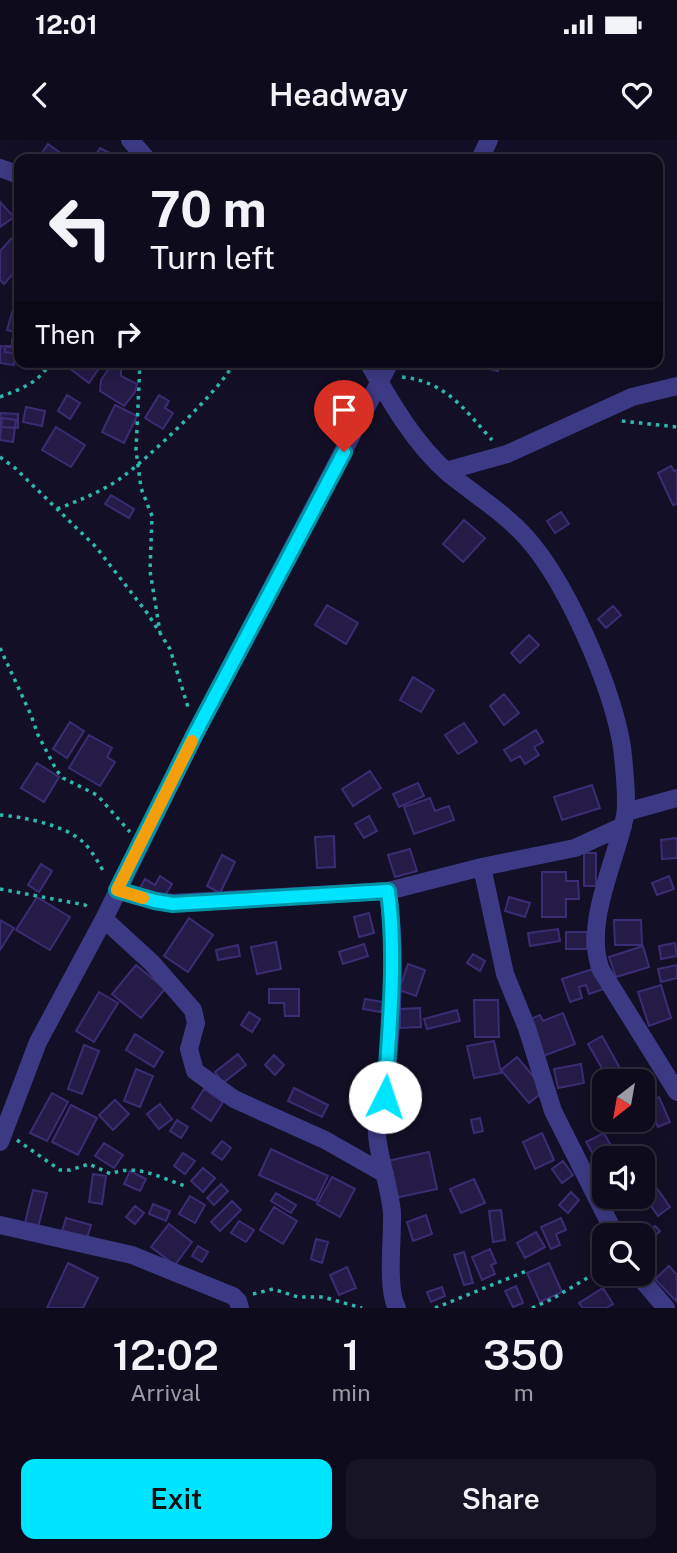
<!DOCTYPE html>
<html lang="en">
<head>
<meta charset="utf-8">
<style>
	body { margin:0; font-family:"Public Sans",sans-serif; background:#171425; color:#f1f3f6; height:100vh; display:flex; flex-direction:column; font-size:26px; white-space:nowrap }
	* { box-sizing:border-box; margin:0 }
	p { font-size:23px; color:#9b9ba3 }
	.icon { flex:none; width:38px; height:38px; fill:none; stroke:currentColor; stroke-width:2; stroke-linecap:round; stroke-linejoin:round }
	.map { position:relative; height:1168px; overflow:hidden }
	.panel { display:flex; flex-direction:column; background:#0e0b1c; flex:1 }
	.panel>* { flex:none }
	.guide { position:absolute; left:14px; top:14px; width:649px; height:214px; border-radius:14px; box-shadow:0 4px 18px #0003,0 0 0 2px #2e2b3b; background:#0e0b1c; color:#f1f3f6; overflow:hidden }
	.needle { width:46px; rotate:211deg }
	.buttons { position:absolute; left:592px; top:929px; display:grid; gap:14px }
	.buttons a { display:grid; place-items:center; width:63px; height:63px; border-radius:14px; background:#0e0b1c; box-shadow:0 4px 18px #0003,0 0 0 2px #2e2b3b; font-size:35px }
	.pin { position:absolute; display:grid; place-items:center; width:60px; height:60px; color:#fff; margin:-72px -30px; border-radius:50% 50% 50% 0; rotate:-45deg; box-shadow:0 0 7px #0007 }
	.pin .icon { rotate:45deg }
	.me { position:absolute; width:77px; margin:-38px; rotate:4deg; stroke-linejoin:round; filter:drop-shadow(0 0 5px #0008) }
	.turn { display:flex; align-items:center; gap:24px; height:147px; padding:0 21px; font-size:32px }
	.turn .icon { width:91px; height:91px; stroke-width:2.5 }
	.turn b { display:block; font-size:49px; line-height:60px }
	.then { display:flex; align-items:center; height:66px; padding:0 21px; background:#0003; gap:14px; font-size:26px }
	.eta { display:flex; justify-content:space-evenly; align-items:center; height:119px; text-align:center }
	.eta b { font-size:42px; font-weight:600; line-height:49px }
	.action { display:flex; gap:14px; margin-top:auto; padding:14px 21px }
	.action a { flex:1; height:80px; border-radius:14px; background:#00e5ff; color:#111; font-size:28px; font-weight:600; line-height:80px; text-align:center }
	.action a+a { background:#171425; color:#f1f3f6 }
	.status { display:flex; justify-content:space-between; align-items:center; height:49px; padding:0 35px; background:#0e0b1c; direction:ltr }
	.status svg { height:19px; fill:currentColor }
	header { display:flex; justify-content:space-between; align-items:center; height:91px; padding:0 21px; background:#0e0b1c; font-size:32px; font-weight:600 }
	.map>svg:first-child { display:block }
	.building { fill:#241b47; stroke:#3b2d73; stroke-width:2 }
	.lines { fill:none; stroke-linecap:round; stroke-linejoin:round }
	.path { stroke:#2fb8b0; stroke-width:3.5; stroke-dasharray:3.5 5; stroke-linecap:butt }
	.minor { stroke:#3d3a85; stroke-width:18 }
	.route-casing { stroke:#0095a6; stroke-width:18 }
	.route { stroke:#00e5ff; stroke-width:12 }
	.slow { stroke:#f59e0b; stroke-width:12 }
</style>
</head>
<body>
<div class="status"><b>12:01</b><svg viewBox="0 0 49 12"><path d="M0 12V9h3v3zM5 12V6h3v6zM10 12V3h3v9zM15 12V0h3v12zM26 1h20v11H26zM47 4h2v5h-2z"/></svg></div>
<header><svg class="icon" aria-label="back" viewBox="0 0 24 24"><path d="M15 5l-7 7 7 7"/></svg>Headway<svg class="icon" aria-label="heart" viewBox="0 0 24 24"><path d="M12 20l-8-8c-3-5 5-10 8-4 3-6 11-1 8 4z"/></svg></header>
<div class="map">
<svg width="677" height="1168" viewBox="0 0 677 1168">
	<rect width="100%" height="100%" fill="#130f26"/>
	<path class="building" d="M48,4L69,19H38Z
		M100,8L121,19H93Z
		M0,62L14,77L0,87Z
		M19,90V127L4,144L0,140V111Z
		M13,169L19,171V193L7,190Z
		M12,199L19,200V214L5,212V206H12Z
		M0,206L16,208L14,225L0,223Z
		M73,222H94L100,227L89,243L69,228Z
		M472,222H499L498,231L471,225Z
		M112,224L121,230V236L137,244L135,252L124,266L100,251L101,240Z
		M67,255L80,263L70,279L58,271Z
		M159,255L169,261L165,268L173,273L163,289L145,278Z
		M115,265L137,276L124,303L102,292Z
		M26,267L45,271L42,286L23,282Z
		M0,273L18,274V288L0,287Z
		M2,278L16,280L13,302L0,300Z
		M56,287L85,305L71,327L42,310Z
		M671,326L674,331L677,330V364L673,365L658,333Z
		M111,355L134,369L129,378L105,364Z
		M561,372L569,384L555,393L547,381Z
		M464,380L485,398L463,422L443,404Z
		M327,465L358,483L346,504L315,485Z
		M613,466L621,475L606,488L598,479Z
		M529,495L539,505L520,523L511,513Z
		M413,537L434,550L421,572L400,560Z
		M504,554L519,573L504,585L490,566Z
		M70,582L84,591L67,618L53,609Z
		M464,583L477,602L458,614L445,595Z
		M536,590L543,602L534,607L539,615L525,624L520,616L511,621L504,610Z
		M89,595L112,608L107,617L115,622L100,646L69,628Z
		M37,623L59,637L44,662L21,648Z
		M370,631L381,648L353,666L342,649Z
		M418,643L424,656L399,667L393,654Z
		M592,645L600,668L562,680L554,657Z
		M430,658L435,671L449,666L454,680L414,694L404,667Z
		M369,676L377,691L364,698L355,684Z
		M334,696L335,727L317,728L315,697Z
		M677,698V718L662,719L661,700Z
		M410,709L417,731L395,737L388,715Z
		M584,713H596V746H584Z
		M222,715L235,722L220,753L207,746Z
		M41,724L52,731L39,752L28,745Z
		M542,732H566V741H578L579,759H566V777H542Z
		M160,736L172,744L162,761L140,748L145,739L155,745Z
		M669,736L674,749L657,755L652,743Z
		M37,757L70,777L50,810L16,790Z
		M509,757L530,763L525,777L505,771Z
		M369,773L374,793L359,797L354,777Z
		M189,778L213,795L188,832L164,816Z
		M0,780L14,788L0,810Z
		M614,780H641L642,805H615Z
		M558,789L560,801L530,806L528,793Z
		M566,792H587V809H566Z
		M276,802L281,829L257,834L251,807Z
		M675,803L677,816L661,819L659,806Z
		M364,804L368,816L343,824L339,812Z
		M238,805L240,816L218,820L216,810Z
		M643,806L649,827L616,837L609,817Z
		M473,814L485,821L480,831L467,823Z
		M408,824L425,830L416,856L399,850Z
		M136,825L165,849L141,878L112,854Z
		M677,825V838L661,842L658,829Z
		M596,828L604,849L589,854L586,845L579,847L582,858L570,862L562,839Z
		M661,845L671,878L649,886L638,852Z
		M269,849H299V876H285L284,863H269Z
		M99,852L118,863L94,902L76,891Z
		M365,859L383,862L381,872L363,869Z
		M474,860H498L499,897H475Z
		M420,868L421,887L400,888V869Z
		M457,870L460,881L427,889L424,879Z
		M249,872L260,879L252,892L241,885Z
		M563,873L575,904L541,917L526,881L540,875L543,881Z
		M135,894L163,912L154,927L126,910Z
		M602,896L620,928L606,935L588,904Z
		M494,901L501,933L474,938L467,906Z
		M84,905L99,911L82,954L68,949Z
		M238,914L246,925L223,943L215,932Z
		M274,915L284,925L275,935L265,925Z
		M517,917L545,950L529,963L501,930Z
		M581,924L584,943L558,948L554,929Z
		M136,929L153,936L140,967L124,961Z
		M294,948L328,965L322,977L288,961Z
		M204,949L223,962L211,981L192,968Z
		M52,953L68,962L47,1001L30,993Z
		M659,957L670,982L658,987L647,963Z
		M115,960L129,974L113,990L99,975Z
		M160,964L172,979L159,989L147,974Z
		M71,965L97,978L78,1015L52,1002Z
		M480,978L483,991L474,993L471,980Z
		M177,980L188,987L181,998L170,991Z
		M542,993L554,1020L535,1029L523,1002Z
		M604,993L610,1004L593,1014L586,1002Z
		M222,1001L231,1008L222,1020L212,1013Z
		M104,1003L123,1015L114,1028L95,1016Z
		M271,1009L328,1036L316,1061L259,1035Z
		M429,1012L437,1049L395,1058L387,1021Z
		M183,1013L195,1021L185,1034L174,1026Z
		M563,1021L573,1035L562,1043L552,1029Z
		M203,1028L215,1038L203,1052L191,1041Z
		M130,1031L146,1039L140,1051L124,1044Z
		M93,1034L106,1036L102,1064L89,1062Z
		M332,1037L355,1049L340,1077L317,1064Z
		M474,1039L485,1063L461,1073L450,1049Z
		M221,1044L228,1051L214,1065L207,1058Z
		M654,1044L670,1067L658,1076L642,1053Z
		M33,1050L47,1053L37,1091L24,1087Z
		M571,1052L579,1060L568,1073L559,1065Z
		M276,1053L296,1065L291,1073L271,1061Z
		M190,1056L205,1065L195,1083L179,1074Z
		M232,1061L241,1070L220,1091L211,1082Z
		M153,1064L170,1071L166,1081L149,1074Z
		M135,1066L144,1073L135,1084L126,1077Z
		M274,1067L297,1081L283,1104L260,1090Z
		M501,1070L505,1100L493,1102L489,1071Z
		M426,1075L432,1094L413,1101L407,1082Z
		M66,1078L91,1085L87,1098L62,1091Z
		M561,1078L566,1090L556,1094L560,1105L551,1109L541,1087Z
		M239,1081L254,1090L246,1102L231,1093Z
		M169,1084L192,1102L175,1125L151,1107Z
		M655,1086L660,1091L642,1108V1098Z
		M536,1092L545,1107L525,1118L517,1103Z
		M316,1099L328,1102L322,1123L311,1119Z
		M198,1106L208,1112L202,1122L192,1116Z
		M490,1109L496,1123L491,1125L495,1134L482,1140L472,1117Z
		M464,1112L473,1143L464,1145L454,1115Z
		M68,1123L98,1138L83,1168H47Z
		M549,1123L562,1152L540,1162L527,1133Z
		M669,1126L677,1135V1162L655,1139Z
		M347,1127L356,1148L339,1155L330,1135Z
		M516,1146L523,1163L513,1167L505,1151Z
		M442,1147L445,1156L431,1162L427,1152Z
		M603,1148L613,1164L606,1168H583L579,1163Z"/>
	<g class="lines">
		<path class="path" d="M140,222L136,310L141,348L152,376L150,431L160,492
			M402,237C447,242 464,269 492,300
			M0,257C20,249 40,243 50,222
			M622,281L677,287
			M0,317L15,328L96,407L148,474L170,509L188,567
			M57,369C80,360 101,352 121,338C145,321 224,247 234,222
			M0,508L31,575L38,595L57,631L63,638L97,655L130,692
			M0,675C24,677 65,685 83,702C92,710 99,724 105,734
			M0,749L85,765L90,769
			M17,1000L60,1030H70L89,1024L111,1034C136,1023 161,1038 185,1046
			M253,1154L273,1149L298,1157H323L362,1168
			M435,1168L529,1130
			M532,1168L552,1159L604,1128"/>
		<path class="minor" d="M130,0L147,19
			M480,19L489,0
			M0,28L19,35
			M368,222C390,261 414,303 448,333C474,354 503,372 526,397C567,443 612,546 622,607C624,625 628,659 625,676C616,722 583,784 601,830L677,952
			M446,331L507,314L632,257L677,246
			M626,672L677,658
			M482,727L505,834L527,888L553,971L616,1096
			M117,750L155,761L173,763L388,751L482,727L575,708L623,686
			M388,751C397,817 392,886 385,953C384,967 376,980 377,994C379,1021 390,1047 392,1073C393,1096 386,1149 397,1168
			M104,779L152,823L193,870L196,883L189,909L195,931L234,959L325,1000L385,1034
			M0,1002L38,902L104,779L196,592L390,222
			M0,1085L132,1115L233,1156L238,1161L240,1168
			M637,1134L666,1168"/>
	</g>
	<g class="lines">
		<defs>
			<path id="route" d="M344,312L196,592L117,750L155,761L173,764L388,751C397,819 389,888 385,957"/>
		</defs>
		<use href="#route" class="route-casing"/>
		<use href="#route" class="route"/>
		<path class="slow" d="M143,758L117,750L192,601"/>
	</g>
</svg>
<div class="buttons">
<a><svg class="needle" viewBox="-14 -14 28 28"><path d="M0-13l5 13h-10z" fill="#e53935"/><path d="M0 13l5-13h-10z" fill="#9b9ba3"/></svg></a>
<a><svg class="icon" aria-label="sound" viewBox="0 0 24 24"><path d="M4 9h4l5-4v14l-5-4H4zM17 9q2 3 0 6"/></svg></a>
<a><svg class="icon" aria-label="search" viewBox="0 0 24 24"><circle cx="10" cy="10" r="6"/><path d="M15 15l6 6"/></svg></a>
</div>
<div class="pin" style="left:344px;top:312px;background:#d93025"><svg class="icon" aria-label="arrive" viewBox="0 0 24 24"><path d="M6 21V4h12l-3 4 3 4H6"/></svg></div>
<svg class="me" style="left:385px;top:957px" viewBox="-20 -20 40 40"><circle r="19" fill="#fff"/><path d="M0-13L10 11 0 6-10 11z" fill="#00e5ff"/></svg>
<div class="guide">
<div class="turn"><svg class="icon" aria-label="left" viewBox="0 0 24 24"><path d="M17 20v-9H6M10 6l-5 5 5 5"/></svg><div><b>70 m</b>Turn left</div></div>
<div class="then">Then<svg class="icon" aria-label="right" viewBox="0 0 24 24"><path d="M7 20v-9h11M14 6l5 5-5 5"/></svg></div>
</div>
</div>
<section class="panel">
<div class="eta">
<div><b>12:02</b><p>Arrival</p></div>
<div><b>1</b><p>min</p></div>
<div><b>350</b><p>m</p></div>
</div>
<div class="action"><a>Exit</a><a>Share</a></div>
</section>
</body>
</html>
